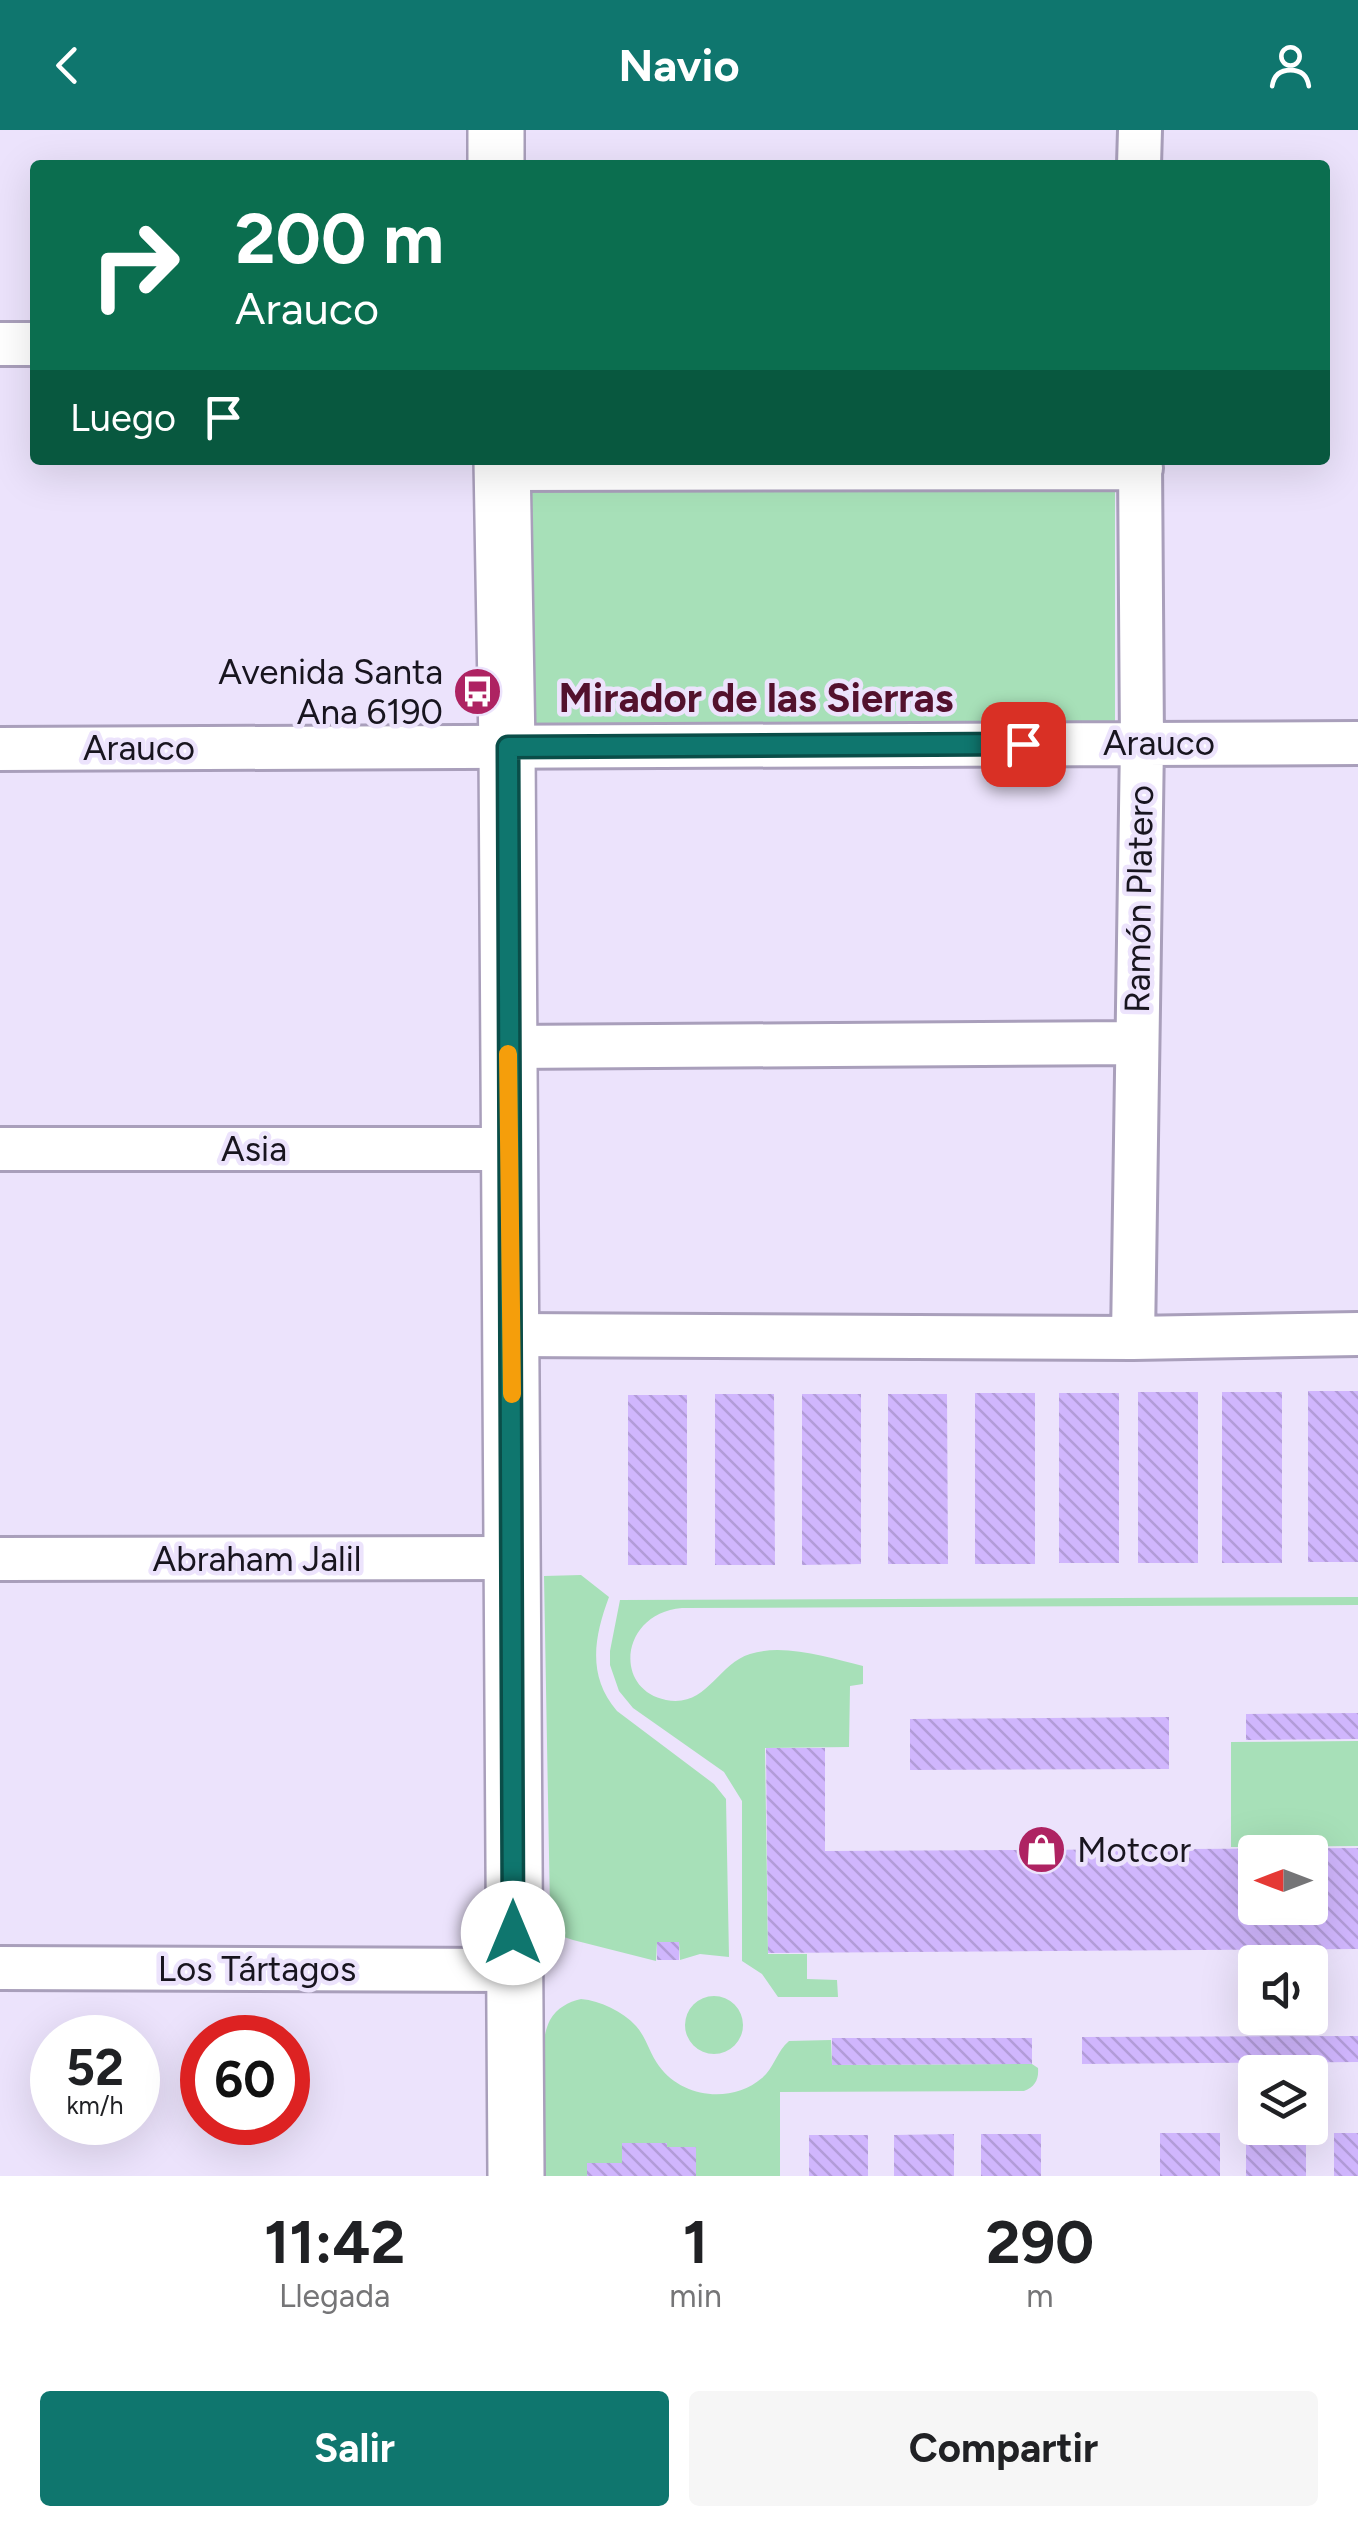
<!DOCTYPE html>
<html lang="es">
<head>
<meta charset="utf-8">
<style>
	body { margin:0; font-family:Figtree,sans-serif; background:#f6f6f6; color:#202124; height:100vh; display:flex; flex-direction:column; font-size:38px; white-space:nowrap }
	* { box-sizing:border-box; margin:0 }
	p { font-size:32px; color:#757577 }
	.icon { flex:none; width:55px; height:55px; fill:none; stroke:currentColor; stroke-width:2; stroke-linecap:round; stroke-linejoin:round }
	.map { position:relative; height:2046px; overflow:hidden }
	.panel { display:flex; flex-direction:column; background:#fff; flex:1 }
	.panel>* { flex:none }
	.banner { position:absolute; left:30px; top:30px; width:1300px; height:305px; border-radius:10px; box-shadow:0 10px 40px #0002; background:#0b6e4f; color:#fff; overflow:hidden }
	.needle { width:65px; rotate:270deg }
	.fabs { position:absolute; left:1238px; top:1705px; display:grid; gap:20px }
	.fabs a { display:grid; place-items:center; width:90px; height:90px; border-radius:10px; background:#fff; box-shadow:0 10px 40px #0002; font-size:50px }
	.speed { position:absolute; left:30px; top:1885px; display:flex; gap:20px; font-size:50px; font-weight:700; text-align:center }
	.speed>* { display:grid; place-content:center; width:130px; height:130px; border-radius:50%; background:#fff; box-shadow:0 10px 40px #0002; line-height:1 }
	.speed small { font-size:25px; font-weight:400 }
	.speed .limit { border:15px solid #d22; background:#fff; color:#111 }
	.pin { position:absolute; display:grid; place-items:center; width:85px; height:85px; color:#fff; margin:-42px; border-radius:20px; box-shadow:0 5px 15px #0006 }
	.me { position:absolute; width:110px; margin:-55px; rotate:0deg; stroke-linejoin:round; filter:drop-shadow(0 0 8px #0008) }
	.turn { display:flex; align-items:center; gap:35px; height:210px; padding:0 40px; font-size:45px }
	.turn .icon { width:130px; height:130px; stroke-width:2.5 }
	.turn b { display:block; font-size:70px; line-height:85px }
	.then { display:flex; align-items:center; height:95px; padding:0 40px; background:#0003; gap:20px; font-size:38px }
	.eta { display:flex; justify-content:space-evenly; align-items:center; height:170px; text-align:center }
	.eta b { font-size:60px; font-weight:700; line-height:70px }
	.action { display:flex; gap:20px; margin-top:auto; padding:20px 40px }
	.action a { flex:1; height:115px; border-radius:10px; background:#0f766e; color:#fff; font-size:40px; font-weight:700; line-height:115px; text-align:center }
	.action a+a { background:#f6f6f6; color:#202124 }
	header { display:flex; justify-content:space-between; align-items:center; height:130px; padding:0 40px; background:#0f766e; color:#fff; font-size:45px; font-weight:700 }
	.map>svg:first-child { display:block }
	.green { fill:#a7e0b8 }
	.building { fill:url(#building-back-hatch); fill-rule:evenodd }
	.lines { fill:none; stroke-linecap:round; stroke-linejoin:round }
	.minor-casing { stroke:#a99fbb; stroke-width:48 }
	.primary-casing { stroke:#a99fbb; stroke-width:60 }
	.minor { stroke:#fff; stroke-width:42 }
	.primary { stroke:#fff; stroke-width:55 }
	.route-casing { stroke:#0a4d48; stroke-width:25 }
	.route { stroke:#0f766e; stroke-width:18 }
	.slow { stroke:#f59e0b; stroke-width:18 }
	.labels { text-anchor:middle; dominant-baseline:central; stroke-width:9; stroke-linejoin:round; paint-order:stroke }
	.poi-label { font-size:35px; fill:#18151f; stroke:#ece3fc; text-anchor:end }
	.street-label { font-size:35px; fill:#18151f; stroke:#ece3fc }
	.quarter-label { font-size:40px; font-weight:bold; fill:#53112d; stroke:#ece3fc }
</style>
</head>
<body>
<header><svg class="icon" aria-label="back" viewBox="0 0 24 24"><path d="M15 5l-7 7 7 7"/></svg>Navio<svg class="icon" aria-label="person" viewBox="0 0 24 24"><circle cx="12" cy="8" r="4"/><path d="M4 21q1-7 8-7t8 7"/></svg></header>
<div class="map">
<svg width="1358" height="2046" viewBox="0 0 1358 2046">
	<defs>
		<pattern id="building-back-hatch" width="6" height="6" patternUnits="userSpaceOnUse" patternTransform="scale(2.5)"><rect width="6" height="6" fill="#d0b6fd"/><path d="M-1 5l2 2M0 0l6 6M5-1l2 2" fill="none" stroke="#b29cd8"/></pattern>
	</defs>
	<rect width="100%" height="100%" fill="#ece3fc"/>
	<path class="green" d="M1115,351V601L532,603L531,352Z
		M581,1445L609,1467C594,1507 587,1546 617,1581L714,1654L726,1669L729,1827L700,1824L680,1830L679,1812H657L656,1831L573,1810L564,1807L550,1780L544,1446Z
		M1358,1467V1475L682,1478C621,1483 612,1559 666,1570C707,1578 717,1534 750,1524C784,1513 830,1528 863,1536V1554L850,1556L849,1617L765,1618L768,1824H807V1849L837,1850L838,1867H778L762,1844L742,1831V1671L724,1642L633,1578L619,1561L610,1535V1521L620,1470Z
		M1358,1611V1716L1231,1717V1612Z
		M685 1895a29 29 0 1 1 58 0a29 29 0 1 1-58 0Z
		M581,1869C601,1871 622,1881 636,1896C646,1907 650,1924 659,1936C682,1968 732,1974 762,1948C774,1938 777,1921 789,1911L831,1910L832,1935L1032,1934L1038,1938C1039,1949 1035,1957 1024,1961L780,1962V2046H696V2018L667,2017V2013H623L622,2033L588,2034L587,2046H543C543,2009 534,1921 550,1890C557,1878 568,1872 581,1869Z"/>
	<path class="building" d="M1308,1261H1358V1432H1308Z
		M1138,1262H1198V1433H1138Z
		M1222,1262H1282V1433H1222Z
		M975,1263H1035V1434H975Z
		M1059,1263H1119V1433H1059Z
		M715,1264H774L775,1435H715Z
		M802,1264H861V1434L802,1435Z
		M888,1264H947L948,1434H888Z
		M628,1265H687V1435H628Z
		M1358,1583V1609L1246,1610V1584Z
		M1169,1587V1639L910,1640V1589Z
		M766,1618H825V1721L1358,1718V1819L768,1823ZM1255,1722H1310V1778H1255Z
		M657,1812H679V1830H657Z
		M1358,1906V1932L1082,1934V1907Z
		M832,1908H1032V1934L832,1935Z
		M1160,2003H1220V2046H1160Z
		M1246,2003H1306V2046H1246Z
		M1334,2003H1358V2046H1334Z
		M954,2004V2046H894V2005Z
		M981,2004H1041V2046H981Z
		M809,2005H868V2046H809Z
		M622,2013H667V2017H696V2046H587V2033H622Z"/>
	<g class="lines">
		<defs>
			<path id="minor" d="M1139,35L1140,0
				M0,214H35
				M502,339L1141,338
				M0,619L1358,613
				M507,917L1136,913
				M0,1019H509
				M511,1205L1133,1208L1358,1204
				M1133,1208L1142,613L1140,330
				M0,1429L513,1428
				M0,1838L513,1840"/>
			<path id="primary" d="M496,0V35
				M502,330L507,617L516,2046"/>
		</defs>
		<use href="#minor" class="minor-casing"/>
		<use href="#primary" class="primary-casing"/>
		<use href="#minor" class="minor"/>
		<use href="#primary" class="primary"/>
	</g>
	<g class="lines">
		<defs>
			<path id="route" d="M513,1803L508,617L1023,614"/>
		</defs>
		<use href="#route" class="route-casing"/>
		<use href="#route" class="route"/>
		<path class="slow" d="M508,924L512,1264"/>
	</g>
	<defs>
		<symbol id="bus-disc" viewBox="-11 -11 22 22"><circle r="9.5" fill="#ae2362" stroke="#ece3fc"/><path d="M-5-6H5V4H4V6H2V4H-2V6H-4V4H-5ZM-3.5-4V0h7V-4ZM-3.5 1.2v1.5H-2V1.2ZM2 1.2v1.5H3.5V1.2Z" fill="#fff"/></symbol>
		<symbol id="shop-disc" viewBox="-11 -11 22 22"><circle r="9.5" fill="#ae2362" stroke="#ece3fc"/><path d="M-5-2.5h2.3a2.7 3.5 0 0 1 5.4 0H5L5.5 6h-11ZM-1.5-2.5h3a1.5 2.3 0 0 0-3 0Z" fill="#fff"/></symbol>
	</defs>
	<g fill-rule="evenodd">
		<use href="#bus-disc" x="450" y="534" width="55" height="55"/>
		<use href="#shop-disc" x="1014" y="1692" width="55" height="55"/>
	</g>
	<g class="labels">
		<g class="poi-label">
			<text x="443" y="542">Avenida Santa<tspan x="443" dy="40">Ana 6190</tspan></text>
			<text x="1077" y="1720" text-anchor="start">Motcor</text>
		</g>
		<g class="street-label">
			<text x="1159" y="613">Arauco</text>
			<text x="139" y="618">Arauco</text>
			<text transform="translate(1139 769) rotate(-89)">Ramón Platero</text>
			<text x="254" y="1019">Asia</text>
			<text x="257" y="1429">Abraham Jalil</text>
			<text x="257" y="1839">Los Tártagos</text>
		</g>
		<g class="quarter-label">
			<text x="756" y="568">Mirador de las Sierras</text>
		</g>
	</g>
</svg>
<div class="fabs">
<a><svg class="needle" viewBox="-14 -14 28 28"><path d="M0-13l5 13h-10z" fill="#e53935"/><path d="M0 13l5-13h-10z" fill="#757577"/></svg></a>
<a><svg class="icon" aria-label="sound" viewBox="0 0 24 24"><path d="M4 9h4l5-4v14l-5-4H4zM17 9q2 3 0 6"/></svg></a>
<a><svg class="icon" aria-label="layers" viewBox="0 0 24 24"><path d="M12 4l9 5-9 5-9-5zM3 14l9 5 9-5"/></svg></a>
</div>
<div class="speed"><div>52<small>km/h</small></div><div class="limit">60</div></div>
<div class="pin" style="left:1023px;top:614px;background:#d93025"><svg class="icon" aria-label="arrive" viewBox="0 0 24 24"><path d="M6 21V4h12l-3 4 3 4H6"/></svg></div>
<svg class="me" style="left:513px;top:1803px" viewBox="-20 -20 40 40"><circle r="19" fill="#fff"/><path d="M0-13L10 11 0 6-10 11z" fill="#0f766e"/></svg>
<div class="banner">
<div class="turn"><svg class="icon" aria-label="right" viewBox="0 0 24 24"><path d="M7 20v-9h11M14 6l5 5-5 5"/></svg><div><b>200 m</b>Arauco</div></div>
<div class="then">Luego<svg class="icon" aria-label="arrive" viewBox="0 0 24 24"><path d="M6 21V4h12l-3 4 3 4H6"/></svg></div>
</div>
</div>
<section class="panel">
<div class="eta">
<div><b>11:42</b><p>Llegada</p></div>
<div><b>1</b><p>min</p></div>
<div><b>290</b><p>m</p></div>
</div>
<div class="action"><a>Salir</a><a>Compartir</a></div>
</section>
</body>
</html>
